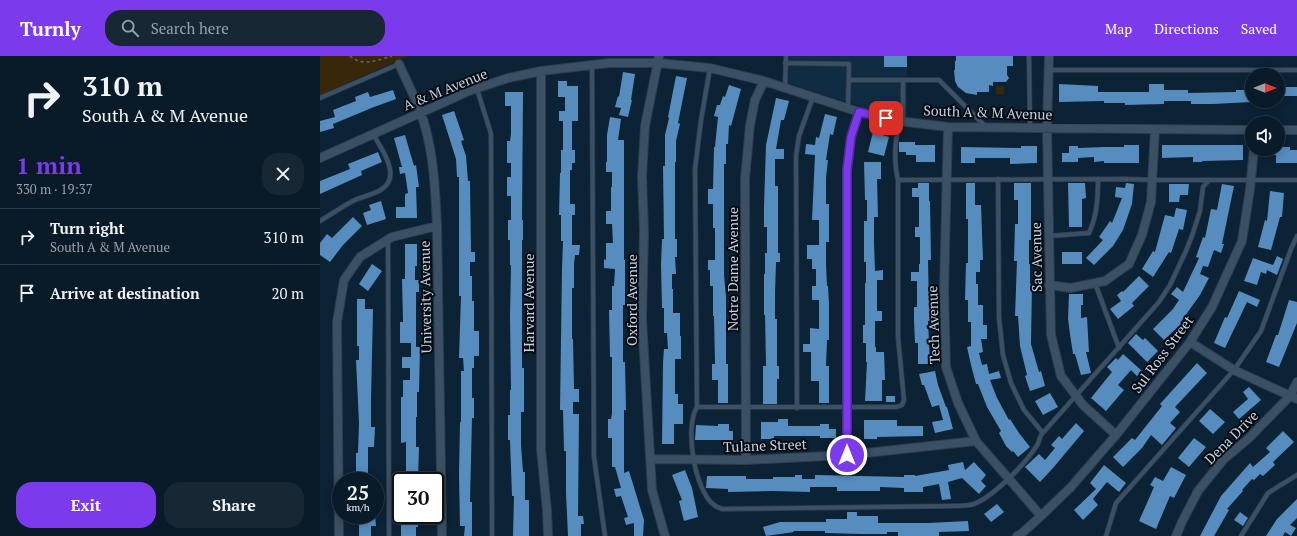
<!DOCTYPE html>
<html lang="en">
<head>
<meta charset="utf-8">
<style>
	body { margin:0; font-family:"PT Serif",serif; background:#172734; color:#f1f3f6; height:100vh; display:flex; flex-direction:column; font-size:15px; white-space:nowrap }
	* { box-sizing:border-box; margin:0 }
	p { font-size:13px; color:#99a1a8 }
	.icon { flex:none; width:22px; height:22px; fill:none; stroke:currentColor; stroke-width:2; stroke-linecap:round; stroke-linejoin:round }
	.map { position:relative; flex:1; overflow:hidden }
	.panel { display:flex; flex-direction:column; background:#091a28; width:320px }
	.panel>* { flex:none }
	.hud { background:#091a28; color:#f1f3f6; overflow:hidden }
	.needle { width:26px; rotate:90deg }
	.fabs { position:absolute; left:925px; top:12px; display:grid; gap:8px }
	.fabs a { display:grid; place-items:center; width:40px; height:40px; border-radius:50%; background:#091a28; box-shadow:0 2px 10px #0003,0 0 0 1px #293845; font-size:20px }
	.speed { position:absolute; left:12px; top:416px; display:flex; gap:8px; font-size:20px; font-weight:700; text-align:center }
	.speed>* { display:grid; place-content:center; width:52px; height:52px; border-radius:50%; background:#091a28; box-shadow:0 2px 10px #0003,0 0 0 1px #293845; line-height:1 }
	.speed small { font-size:10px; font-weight:400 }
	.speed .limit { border:2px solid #111; border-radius:6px; background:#fff; color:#111 }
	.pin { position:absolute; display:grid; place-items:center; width:34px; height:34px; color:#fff; margin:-17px; border-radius:8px; box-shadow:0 2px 6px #0006 }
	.me { position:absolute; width:44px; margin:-22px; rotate:0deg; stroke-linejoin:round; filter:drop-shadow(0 0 3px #0008) }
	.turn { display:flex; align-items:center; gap:14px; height:84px; padding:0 16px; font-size:18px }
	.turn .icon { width:52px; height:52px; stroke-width:2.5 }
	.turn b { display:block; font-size:28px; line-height:34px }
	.round { display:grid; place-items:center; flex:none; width:42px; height:42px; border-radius:16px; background:#172734 }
	.summary { display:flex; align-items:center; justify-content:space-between; height:68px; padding:0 16px }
	h1 { font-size:24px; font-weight:700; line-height:30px; color:#7c3aed }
	.action { display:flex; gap:8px; margin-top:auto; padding:8px 16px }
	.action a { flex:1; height:46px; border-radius:16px; background:#7c3aed; color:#fff; font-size:16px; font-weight:700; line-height:46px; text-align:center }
	.action a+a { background:#172734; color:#f1f3f6 }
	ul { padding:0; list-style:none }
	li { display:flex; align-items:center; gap:12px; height:56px; padding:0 16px; border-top:1px solid #293845 }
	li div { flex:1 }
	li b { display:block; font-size:15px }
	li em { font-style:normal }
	header { display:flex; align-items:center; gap:24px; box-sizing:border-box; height:56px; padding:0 20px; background:#7c3aed; color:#fff }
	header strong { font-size:19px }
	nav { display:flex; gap:22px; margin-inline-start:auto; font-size:14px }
	.search { width:280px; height:36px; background:#172734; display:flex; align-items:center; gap:10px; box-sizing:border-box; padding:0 14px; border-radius:16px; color:#99a1a8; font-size:15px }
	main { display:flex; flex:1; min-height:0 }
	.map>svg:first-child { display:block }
	.built { fill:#0f2c43 }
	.green { fill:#39270a }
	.building { fill:#568dbe }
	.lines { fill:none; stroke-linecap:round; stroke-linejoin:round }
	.lane-casing { stroke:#303b4b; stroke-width:5.5 }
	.street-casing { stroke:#303b4b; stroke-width:10 }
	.path { stroke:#57697a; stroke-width:1.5; stroke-dasharray:3 3; stroke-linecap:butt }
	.lane { stroke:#395065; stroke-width:4 }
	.street { stroke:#395065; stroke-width:8 }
	.route-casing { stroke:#51269a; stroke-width:10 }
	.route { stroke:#7c3aed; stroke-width:7 }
	.labels { text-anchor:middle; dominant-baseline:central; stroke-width:4; stroke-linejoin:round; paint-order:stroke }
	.street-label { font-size:14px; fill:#c6d3e0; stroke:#040b13 }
</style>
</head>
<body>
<header>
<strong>Turnly</strong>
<div class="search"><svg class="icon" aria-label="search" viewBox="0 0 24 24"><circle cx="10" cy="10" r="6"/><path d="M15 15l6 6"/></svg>Search here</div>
<nav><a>Map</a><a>Directions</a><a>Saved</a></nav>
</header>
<main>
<section class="panel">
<div class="hud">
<div class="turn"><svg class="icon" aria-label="right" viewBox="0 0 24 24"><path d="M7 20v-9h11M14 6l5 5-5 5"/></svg><div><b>310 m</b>South A &amp; M Avenue</div></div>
</div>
<div class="summary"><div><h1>1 min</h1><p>330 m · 19:37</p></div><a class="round"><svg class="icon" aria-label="close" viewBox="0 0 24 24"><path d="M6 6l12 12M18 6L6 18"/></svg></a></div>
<ul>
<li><svg class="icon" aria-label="right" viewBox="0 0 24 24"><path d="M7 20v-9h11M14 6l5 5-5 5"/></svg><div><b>Turn right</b><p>South A &amp; M Avenue</p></div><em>310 m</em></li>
<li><svg class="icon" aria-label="arrive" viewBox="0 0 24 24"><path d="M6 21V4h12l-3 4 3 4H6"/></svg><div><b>Arrive at destination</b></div><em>20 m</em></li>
</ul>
<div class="action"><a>Exit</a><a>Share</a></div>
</section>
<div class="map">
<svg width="977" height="480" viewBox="0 0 977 480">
	<rect width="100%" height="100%" fill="#0c2235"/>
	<path class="built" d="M469,0H587V61L556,55L468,27Z"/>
	<path class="green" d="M0,0H88L0,39Z
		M676,30H684V38H676Z"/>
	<path class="building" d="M564,0H587V11H564Z
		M636,0H693V10H687V19L689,22L686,26H673V30L669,29V36H657V39L646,37L638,31L635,25L634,14H635V5H636Z
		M303,16L315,18L311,44H312L308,61L299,59L301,52L295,51L298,40L299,41Z
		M356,20L367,22L358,67L360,68L356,85V106H355V183H357V201H355L356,218H352V233H353V257H360V280H361V303H355V338H358V348H363V368H354V388H342L343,306L344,293H348L347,277H344V252H342L341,208L342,183H344L343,110H345V79L349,62L348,61Z
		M238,25H247V30H258V65H252V94H255V107H252V114H250V148H255V159H252V189H260L259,199H255L254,209V232H252V283H253L254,333H259V346H253V358H259L258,460H263L264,468H261V480H248L246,437V395H244L243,354H240L242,212L243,185H241V159H239L240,117H241V94H243V65H239V55H245V41H238Z
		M739,28L778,30V36H829V28H844V34H868V37L916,36V34H932V46L893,48H871V45H844V48L805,49V47H784V45L739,46Z
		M409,29L421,33L411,70L409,69L408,88H406V108H404V219L406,241V308H408V347H398V324H392V308H395L394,260H393V230H390V214H388V204H395V172H393V148H388V133H393L394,91H395L398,61L394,60L397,49H400L403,40L405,41Z
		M958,29H965V31H977V40H958Z
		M73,34L76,43L54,51L13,68L14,72L0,76V65L15,61L13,54L36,45L35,41L48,36L50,41Z
		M185,36H203L202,164H203V184H202V312H204V356H201V389L203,416H205V444H209V480H193L194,440H192L190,384H188V359H190V334H191L190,261L191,209H190V184H188V164H191V140H187V121H191V107H187V85H190L191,78V50H185Z
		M456,42L469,45L464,64H461L456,93H464V103H455V130H458V197H460V206H456L455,238V263H457V310H459V323H457V348H443V310H446L445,259H444V218H445V197H447V171H444V150L446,89Z
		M134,55L144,84L141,85L146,100L148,125H150L151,196H155V206H150V220H152V245H154V275H159V300H154V312H152V342H154V362H152L150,446H152V480H144L145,470H140L139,419L140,366H141V315H144L143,302H139L141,240H139V121H137L136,103L122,59Z
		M505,58L517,61L513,79L510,78L506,104H508L506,122V148H509V186H506V207L507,230H508L509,248V284H507L506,310H509V347H499V325H491V296H483V288H490V272L499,273V244H492V230H496V213H492V203H487V189H499V164H492L495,99L485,98L486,88L495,89L496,81L499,82Z
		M290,61L301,63L298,84H304V204H305V249H303V306H305L306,354H304V417L309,415L324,464L323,480H314V467L306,469L304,462L308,461L301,440L296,441L294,433L301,432L295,411H292V382H288V363H291L292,357V301H290L289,254H292V230H294L295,213L284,212V203L286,204V187H293L292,168H286V155H291V131H292V116H286V106H287V79Z
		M553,76L569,81L564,100L548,96Z
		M85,79L94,110L96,109L99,131H96L97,162H76V151H85V138L88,137L85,117L80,118L79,111H82L74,82Z
		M579,86H595V89H615V106H596V99H586V96H579Z
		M804,89H819V107H784V105L774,106V101L758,102V106H742V97H749V90H758V92L784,91H804Z
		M842,89H923V104L882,105V106H873V101L842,102Z
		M701,90H717V107L690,108V102H655V107H641V91L701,92Z
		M958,91H970V94H977V107H956V99H949V93H958Z
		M58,96L62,106L41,115L42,119L0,138V125L30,113L28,108Z
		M544,106H561V123H557L558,161H554V187L555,215L563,214V224H557V255H562V265H555V291H556V296H564L565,324H562V345H545L547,306H546V287H543V269H545V227H546V206H544V165H547V144H545Z
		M598,127H609V145H610L611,204H608L609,251H610V265H608L610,308H598V287H595L594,265V251H597V225H591V216H599V208H600V181H595V171H599V141H592V132H598Z
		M646,127H655V149H661L663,204H660V216H656V228H658V249H663V269H667V283H661L663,296L659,297L662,309L667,308L669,318L679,315L681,322L670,324L677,342L689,364L690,363L699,377L710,391L698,401L693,395L692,396L686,390L679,377L681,375L667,351L658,328H656L651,309L647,291L651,290V266H648V244H645L646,207H648V163H646Z
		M694,127H711V184H709V208H710V228H712L711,288L719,316L721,315L725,330L710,335L705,320L707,319L700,290L698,260H695L697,205H694L695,168H698V144H694Z
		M748,127H765L766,142L762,143V171H749Z
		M806,127L814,128L812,148L803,174L793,190L774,209L766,202L783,184L779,181L790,165L792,167L802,142L795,141L796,131L805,132Z
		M849,128H869L868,139H860L859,146H849Z
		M902,128L914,130L902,188H904L901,197L894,194L888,211L883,210L880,218L889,222L880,239L860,267L861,268L844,284L833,273L853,253L859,244L851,238L857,231L863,236L879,202L876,201L883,181L885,182L891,153L897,154Z
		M950,135L964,137L962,161H960L951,194L938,191L945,164L947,165Z
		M61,145L66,163L47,169L43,157L51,154L49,149Z
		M856,152L867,154L863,174L859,173L851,197L849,196L833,221L822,213L833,195L835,196L845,159L854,161Z
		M33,161L42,170L23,189L10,206L0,199V187L7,178L12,182Z
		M85,188H97V210H95V224H99V236H96V291H100L99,336H97V361H96V391H99L98,425H86V386L81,387V341H83V324H90V312H82V301H91V287H80V266H83L82,223H85Z
		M742,196H762V208H742Z
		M957,200L963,203L957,219L947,214L946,218L941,216L937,229L924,225L933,202L953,209Z
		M52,208L62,215L48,235L39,228Z
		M819,220L829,230L812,247L814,250L798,263L790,253L801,245L797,239L802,235L803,236Z
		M919,235L940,244L937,251L927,246L905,292L894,287L905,261L907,262Z
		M749,238H763V249H761V262L767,261L769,296H766L771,317L761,319L755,298H753L750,278L748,263Z
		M37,243H45V253H53L51,344V371H55L54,391H48V425H36V397H38L39,367L36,304H39V290H37Z
		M969,244L977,246V267L959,311L946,306L956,279H958Z
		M816,278L823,284L825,282L838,295L827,306L808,287Z
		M803,298L822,315L817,320L811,314L798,329L804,334L786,355L771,342L792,316L787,311L796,302L798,304Z
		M877,307L887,317L855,351L860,356L850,367L856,372L842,389L831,379L822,392L803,411L793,401L812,382L815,384L842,350L840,348Z
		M615,315L618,329L626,351H627L633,373L615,377L612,366L623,364L619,349L612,351L604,329H602L599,318Z
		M929,331L941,344L919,363L913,356L928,343L923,336Z
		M730,337L738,351L723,359L715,345Z
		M566,340H575V346H566Z
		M890,353L905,366L893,378L879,365Z
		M458,363H468V370H500V368H509V373H516V382H500V380H454V383H441V366H458Z
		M544,364H577V370H603V380L557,381V383H544Z
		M756,367L764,375L733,412L720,426L705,411L719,398L725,404L735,392L731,389L739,380L742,383Z
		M398,368H409V375H413V384H375L376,369L398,370Z
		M963,375L974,386L953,406L955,409L943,420L940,418L934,424L932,423L922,434L923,435L907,453L909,454L894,480H880L901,440L930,407L933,411L950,396L946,392Z
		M874,382L886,391L869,411L858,402Z
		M643,406L645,414L654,406L666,419L661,425L666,430L659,438L642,422L628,426L631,443L622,444L619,428L603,431V436H584V432L560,431V435H517V431H490V436L453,435L408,436V433L386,432L387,420H426V423H453V421H475V419H482V423H495V419L584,421V419H595V420L629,414L628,409Z
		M784,409L806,427L799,436L787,426L773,443L778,449L763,464L754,454L776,433L770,427Z
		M851,411L866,419L854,442L850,440L836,473L819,465L834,431L830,429L835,421L843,425Z
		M365,414L372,432L378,461L364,465L359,445L362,444L352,419Z
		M977,443V462L970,469L976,472L971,480L965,476L963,480H946L957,463Z
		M72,446H80V454H72Z
		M677,448L684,456L671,466L664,458Z
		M527,456H537V460H558V467H608L648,465L649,475L619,476V480H578V476H567V478H542L505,477V475H473L474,476L446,480L443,471L460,466H506V463H527Z
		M920,456L928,462L923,470L914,464Z
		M39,459H55L56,470H51V480H39Z
		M81,459H98V471H96V480H81Z"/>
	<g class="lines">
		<defs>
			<path id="lane" d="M709,0L710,71
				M465,7L529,8L528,52
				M272,9L274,401L285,480
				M390,12L381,64L375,113L377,351C364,372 375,435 394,449C396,451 400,452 402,453L632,450C639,450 648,450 654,448C674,440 704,409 716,391C719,388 719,383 721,379L839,246L850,229L866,195L873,177L880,155L883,131L889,124
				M729,14H977
				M529,24H619L666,71
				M465,32L466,0
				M157,33L171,78L172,480
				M0,42L79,8
				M583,65V24
				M678,123L679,262L683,299L691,327L704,354L723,377
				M578,124L805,123L832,124H977
				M0,165C12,158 24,149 37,143C45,140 55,138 62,133C82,120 61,92 53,78
				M729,180L769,177C777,160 778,142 778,123
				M68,184L69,480
				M775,227L799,292
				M377,351H576L582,349L584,344L578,281V124C573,104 575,85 579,65
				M477,352L476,100L479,80L493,41
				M786,480L796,447L914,314L941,275L971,193L977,180
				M921,480L948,437L977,419"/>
			<path id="street" d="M339,0L325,70L322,120L324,176L322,263L332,434L345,480
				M729,0L727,72L731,279L741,320L763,349L796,379
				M79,8C86,24 94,39 100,55C114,92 115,132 117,170L122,480
				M221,15V393L227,455L228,480
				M628,71L624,235L626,311L638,347L656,385L721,460
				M958,74H977
				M0,102L149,35L188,22L221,15L289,7H338L390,12L444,25L539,56L579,65L628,71L932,74
				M729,229L751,232L785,225L809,208L822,179L831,146L835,73
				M870,286L914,314L977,343
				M527,399V114L531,81L539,56
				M331,403L426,404L527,399L656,385
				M426,404L425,123L430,69L435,44L444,25
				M19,480L17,266L24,224L40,201L72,181L117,170
				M697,480L701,478L721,460L751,431L796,379L870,286L892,251L922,185L930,133L934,93
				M856,480L862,466L878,435L903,404L929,382L970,340L977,326"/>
		</defs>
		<use href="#lane" class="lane-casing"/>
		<use href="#street" class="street-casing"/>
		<path class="path" d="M30,0C42,11 58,4 72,0"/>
		<use href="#lane" class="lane"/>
		<use href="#street" class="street"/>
	</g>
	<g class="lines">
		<defs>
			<path id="route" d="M527,399V114L531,81L539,56L566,62"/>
		</defs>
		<use href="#route" class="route-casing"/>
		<use href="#route" class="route"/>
	</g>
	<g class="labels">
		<g class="street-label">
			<text transform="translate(125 33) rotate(-22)">A &amp; M Avenue</text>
			<text transform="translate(668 56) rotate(2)">South A &amp; M Avenue</text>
			<text transform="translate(716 201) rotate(-91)">Sac Avenue</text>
			<text transform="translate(412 213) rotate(-90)">Notre Dame Avenue</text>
			<text transform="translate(105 241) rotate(-91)">University Avenue</text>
			<text transform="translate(311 244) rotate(-90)">Oxford Avenue</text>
			<text transform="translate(208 247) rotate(-90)">Harvard Avenue</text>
			<text transform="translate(613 269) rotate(-92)">Tech Avenue</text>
			<text transform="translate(842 298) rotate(-53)">Sul Ross Street</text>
			<text transform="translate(911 381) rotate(-45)">Dena Drive</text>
			<text transform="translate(445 389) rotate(-2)">Tulane Street</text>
		</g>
	</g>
</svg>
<div class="fabs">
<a><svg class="needle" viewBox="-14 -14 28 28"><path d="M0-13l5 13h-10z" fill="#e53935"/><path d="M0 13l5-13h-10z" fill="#99a1a8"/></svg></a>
<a><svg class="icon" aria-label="sound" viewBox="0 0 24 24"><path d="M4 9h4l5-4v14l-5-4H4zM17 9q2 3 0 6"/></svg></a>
</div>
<div class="speed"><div>25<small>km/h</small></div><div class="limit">30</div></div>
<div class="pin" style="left:566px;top:62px;background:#d93025"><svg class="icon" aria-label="arrive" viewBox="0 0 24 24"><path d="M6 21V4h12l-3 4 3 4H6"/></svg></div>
<svg class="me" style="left:527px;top:399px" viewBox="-20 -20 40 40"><circle r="17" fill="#7c3aed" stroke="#fff" stroke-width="3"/><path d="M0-11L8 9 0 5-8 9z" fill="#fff"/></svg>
</div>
</main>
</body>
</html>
